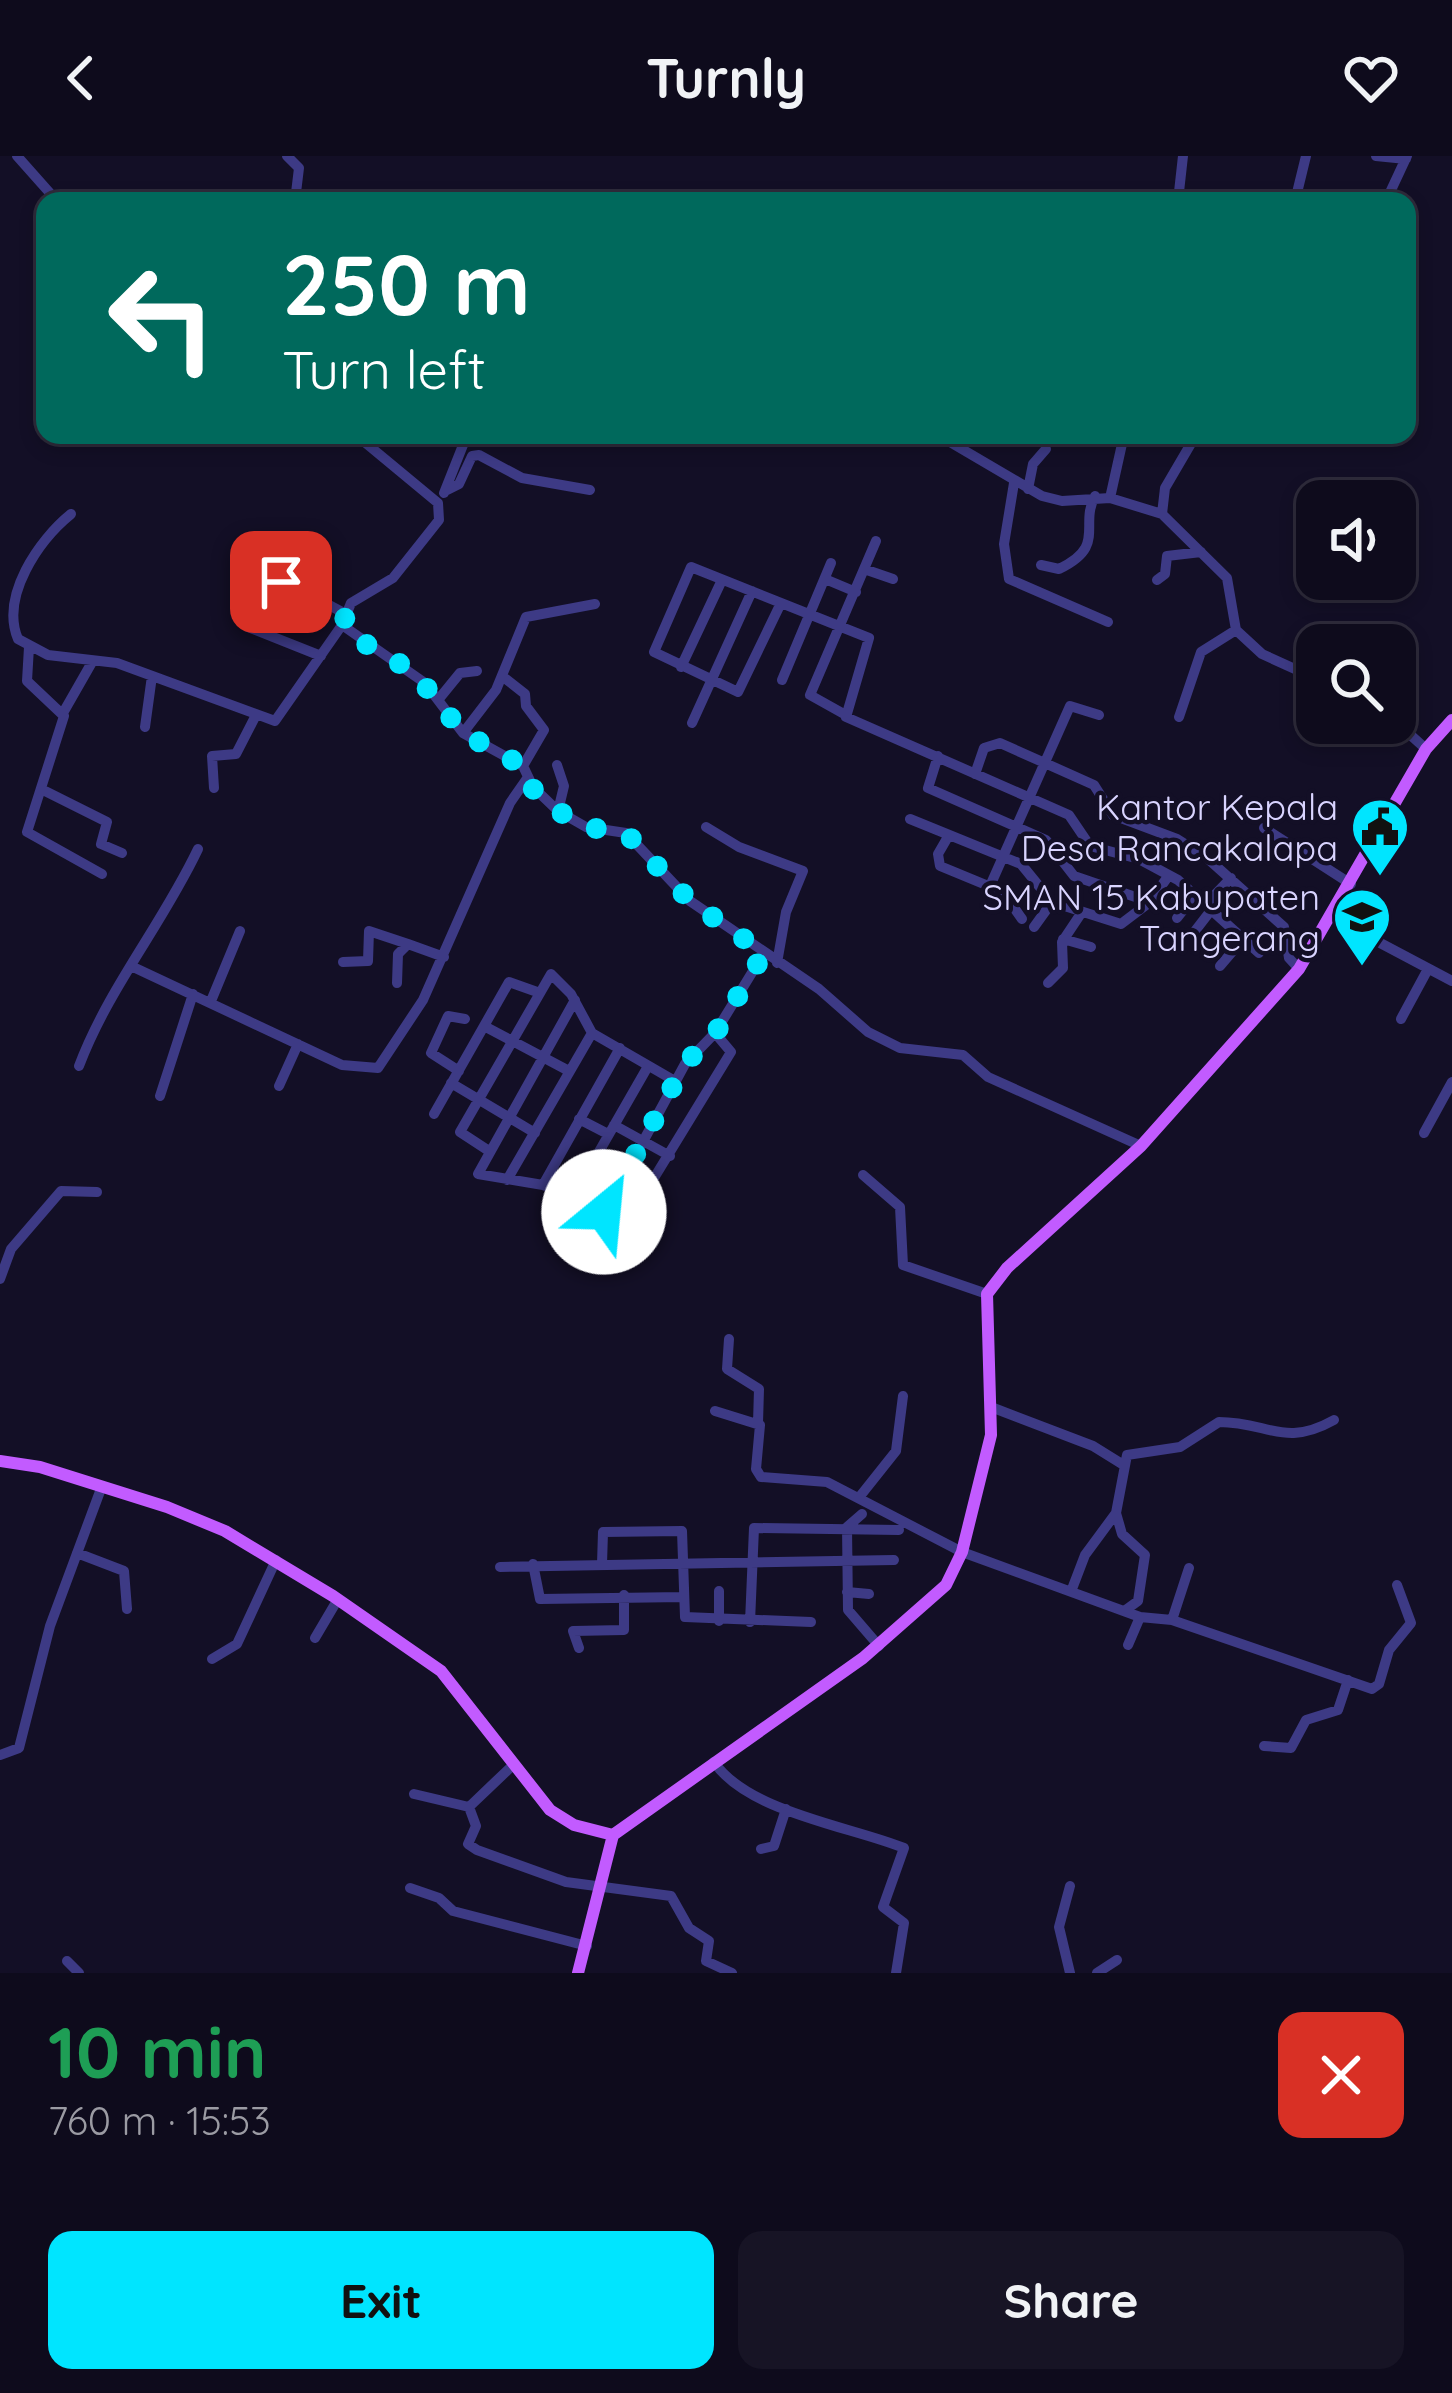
<!DOCTYPE html>
<html lang="en">
<head>
<meta charset="utf-8">
<style>
	body { margin:0; font-family:Quicksand,sans-serif; background:#171425; color:#f1f3f6; height:100vh; display:flex; flex-direction:column; font-size:45px; white-space:nowrap }
	* { box-sizing:border-box; margin:0 }
	p { font-size:39px; color:#9b9ba3 }
	.icon { flex:none; width:66px; height:66px; fill:none; stroke:currentColor; stroke-width:2; stroke-linecap:round; stroke-linejoin:round }
	.map { position:relative; height:1817px; overflow:hidden }
	.sheet { display:flex; flex-direction:column; background:#0e0b1c; flex:1 }
	.sheet>* { flex:none }
	.banner { position:absolute; left:36px; top:36px; width:1380px; height:252px; border-radius:24px; box-shadow:0 6px 18px #0003,0 0 0 3px #2e2b3b; background:#00695c; color:#fff; overflow:hidden }
	.buttons { position:absolute; left:1296px; top:324px; display:grid; gap:24px }
	.buttons a { display:grid; place-items:center; width:120px; height:120px; border-radius:24px; background:#0e0b1c; box-shadow:0 6px 18px #0003,0 0 0 3px #2e2b3b; font-size:60px }
	.pin { position:absolute; display:grid; place-items:center; width:102px; height:102px; color:#fff; margin:-51px; border-radius:24px; box-shadow:0 6px 18px #0006 }
	.me { position:absolute; width:132px; margin:-66px; rotate:28deg; stroke-linejoin:round; filter:drop-shadow(0 0 9px #0008) }
	.turn { display:flex; align-items:center; gap:42px; height:252px; padding:0 48px; font-size:54px }
	.turn .icon { width:156px; height:156px; stroke-width:2.5 }
	.turn b { display:block; font-size:84px; line-height:102px }
	.round { display:grid; place-items:center; flex:none; width:126px; height:126px; border-radius:24px; background:#171425 }
	.headline { display:flex; align-items:center; justify-content:space-between; height:204px; padding:0 48px }
	h1 { font-size:72px; font-weight:800; line-height:90px; color:#1e9e55 }
	.cta { display:flex; gap:24px; margin-top:auto; padding:24px 48px }
	.cta a { flex:1; height:138px; border-radius:24px; background:#00e5ff; color:#111; font-size:48px; font-weight:800; line-height:138px; text-align:center }
	.cta a+a { background:#171425; color:#f1f3f6 }
	header { display:flex; justify-content:space-between; align-items:center; height:156px; padding:0 48px; background:#0e0b1c; font-size:54px; font-weight:800 }
	.map>svg:first-child { display:block }
	.lines { fill:none; stroke-linecap:round; stroke-linejoin:round }
	.minor { stroke:#3d3a85; stroke-width:10 }
	.major { stroke:#c25bff; stroke-width:12 }
	.route { stroke:#00e5ff; stroke-width:21; stroke-dasharray:0 37.8 }
	.labels { text-anchor:middle; dominant-baseline:central; stroke-width:9; stroke-linejoin:round; paint-order:stroke }
	.poi-label { font-size:36px; fill:#d9d4ff; stroke:#130f26; text-anchor:end }
</style>
</head>
<body>
<header><svg class="icon" aria-label="back" viewBox="0 0 24 24"><path d="M15 5l-7 7 7 7"/></svg>Turnly<svg class="icon" aria-label="heart" viewBox="0 0 24 24"><path d="M12 20l-8-8c-3-5 5-10 8-4 3-6 11-1 8 4z"/></svg></header>
<div class="map">
<svg width="1452" height="1817" viewBox="0 0 1452 1817">
	<rect width="100%" height="100%" fill="#130f26"/>
	<g class="lines">
		<path class="minor" d="M17,0L57,45
			M287,0L299,12L295,45
			M1376,0L1406,3
			M1251,40L1272,45
			M1098,45H1109
			M1178,45L1183,0
			M1295,45L1306,0
			M1386,45L1407,0
			M938,279L1042,340L1062,345L1110,342L1162,358L1227,422L1236,474L1262,498L1317,523
			M1014,327L1004,388L1009,423L1108,466
			M1028,333L1033,308L1046,293
			M445,335L459,328L472,300L479,299L522,322L590,334
			M444,337L467,279
			M1110,342L1124,279
			M71,358C39,384 0,440 18,483L48,499L117,507L275,565L342,469L351,447L393,422L439,364L438,347L356,279
			M1162,358L1165,332L1196,279
			M1041,409L1059,413C1107,390 1079,370 1095,340
			M864,413L893,423
			M825,423L856,436
			M1157,424L1165,418L1167,400L1201,396
			M270,426L291,429L344,457
			M781,447L738,536L654,496L691,411L869,482L846,561L1069,659L1090,690L1139,703L1178,724L1259,797
			M342,469L425,527L463,577L523,610L533,631L558,655L586,671L626,677L690,745L819,833L868,876L900,892L963,899L988,921L1141,990
			M248,471L321,500
			M29,491L27,525L64,560L27,676L102,718
			M681,511L722,424
			M502,520L525,538L526,550L544,574L523,610
			M782,524L831,407
			M438,544L460,517L477,515
			M63,557L91,508
			M844,558L810,539L876,385
			M1179,561L1201,496L1236,474
			M1395,565L1426,593
			M692,567L752,435
			M145,571L152,520
			M463,577L496,534L526,461L595,448
			M938,600L928,632L1046,684L1074,720L1150,746
			M557,609L564,630L558,655
			M975,618L984,592L1000,587L1094,629L1113,659L1177,683L1207,702L1284,771L1289,802L1299,813
			M214,632L212,600L236,598L255,561
			M41,633L107,666L101,688L122,697
			M910,663L1021,708L1052,746L1121,768L1150,746L1169,719
			M706,671L739,691L803,715L786,756L777,807
			M1264,672L1351,728
			M949,679L938,698L940,710L1003,736L1022,763
			M990,730L1070,550L1099,559
			M1206,748L1231,722
			M1177,762L1196,738
			M1333,762L1452,825
			M1034,771L1052,746
			M1195,775L1212,753
			M1063,783L1091,791
			M343,806L368,805L369,775L408,788
			M131,810L342,909L378,912L423,844L510,647L528,621
			M1220,810L1244,782
			M397,827L398,798L408,788L444,801
			M1048,827L1063,812L1062,786L1082,756
			M575,844L478,1018L543,1029L629,1063L731,896L715,877
			M211,845L240,775
			M1401,863L1428,813
			M484,870L569,915
			M79,910C109,831 162,769 198,693
			M459,915L431,897L448,860L465,863
			M451,927L535,977
			M279,930L298,888
			M160,940L193,838
			M434,958L509,826L540,837
			M579,963L608,978
			M614,969L670,1000
			M1424,977L1452,926
			M489,995L460,976L551,818L571,838L592,877L675,925
			M863,1019L900,1051L903,1109L987,1138
			M507,1024L592,877
			M543,1029L620,892
			M573,1041L647,912
			M605,1056L685,908L715,877L764,797
			M0,1123L11,1093L61,1035L97,1036
			M729,1183L727,1213L759,1233L758,1267
			M991,1251L1093,1290L1122,1308
			M715,1255L760,1269L756,1313L761,1321L827,1326L962,1396L1140,1461L1172,1464L1372,1533L1379,1528L1389,1494L1411,1467L1397,1429
			M861,1339L896,1295L903,1240
			M862,1358L847,1371L848,1454L879,1490
			M77,1397L124,1415L127,1453
			M533,1408L540,1443L684,1441
			M602,1408L603,1376L682,1375L685,1461L811,1466
			M500,1411L894,1404
			M1072,1433L1085,1399L1116,1357
			M719,1435V1465
			M847,1436L869,1438
			M1127,1453L1138,1445L1145,1399L1122,1378L1116,1357L1127,1299L1180,1291L1219,1266C1268,1266 1284,1292 1334,1264
			M1172,1464L1189,1412
			M750,1466L754,1372L899,1374
			M315,1482L338,1443
			M1128,1489L1140,1461
			M579,1492L573,1475L624,1474V1439
			M212,1503L237,1488L276,1404
			M1264,1590L1291,1592L1306,1564L1338,1554L1348,1524
			M0,1599L19,1592L50,1470L102,1330
			M714,1606C748,1656 849,1670 904,1692L883,1751L904,1767L896,1817
			M414,1638L469,1651L513,1609
			M469,1651L476,1670L468,1688L477,1694L566,1726L671,1740L689,1772L709,1785L706,1805L732,1817
			M761,1693L774,1690L786,1653
			M410,1732L439,1742L453,1755L587,1790
			M67,1805L79,1817
			M1070,1817L1059,1771L1070,1730
			M1097,1817L1117,1804"/>
		<path class="major" d="M0,1305L40,1311L167,1351L225,1375L333,1440L441,1515L550,1654L574,1669L613,1679
			M613,1679L863,1502L946,1429L962,1396L991,1279L987,1138L1007,1112L1141,990L1299,813L1426,593L1452,564
			M578,1817L613,1679"/>
	</g>
	<g class="lines">
		<path class="route" d="M281,426L344,457L347,477L414,516L463,577L523,610L532,632L558,655L586,671L626,677L690,745L764,797L718,873L685,908L604,1056"/>
	</g>
	<defs>
		<symbol id="civic-pin" viewBox="-11 -11 22 30"><path d="M0 17L-7.5 6A9.5 9.5 0 1 1 7.5 6Z" fill="#00e5ff" stroke="#130f26"/><path d="M-.6-6.5H3V-4.5H.6V-3L4-1V1h2V6H-6V1h2V-1L-.6-3ZM-1.2 2.5V6h2.4V2.5Z" fill="#111"/></symbol>
		<symbol id="school-pin" viewBox="-11 -11 22 30"><path d="M0 17L-7.5 6A9.5 9.5 0 1 1 7.5 6Z" fill="#00e5ff" stroke="#130f26"/><path d="M0-5L7-2L0 1L-7-2ZM-4 1L0 2.5L4 1V4Q0 6-4 4Z" fill="#111"/></symbol>
	</defs>
	<g fill-rule="evenodd">
		<use href="#civic-pin" x="1347" y="638" width="66" height="90"/>
		<use href="#school-pin" x="1329" y="728" width="66" height="90"/>
	</g>
	<g class="labels">
		<g class="poi-label">
			<text x="1338" y="650">Kantor Kepala<tspan x="1338" dy="41">Desa Rancakalapa</tspan></text>
			<text x="1320" y="740">SMAN 15 Kabupaten<tspan x="1320" dy="41">Tangerang</tspan></text>
		</g>
	</g>
</svg>
<div class="buttons">
<a><svg class="icon" aria-label="sound" viewBox="0 0 24 24"><path d="M4 9h4l5-4v14l-5-4H4zM17 9q2 3 0 6"/></svg></a>
<a><svg class="icon" aria-label="search" viewBox="0 0 24 24"><circle cx="10" cy="10" r="6"/><path d="M15 15l6 6"/></svg></a>
</div>
<div class="pin" style="left:281px;top:426px;background:#d93025"><svg class="icon" aria-label="arrive" viewBox="0 0 24 24"><path d="M6 21V4h12l-3 4 3 4H6"/></svg></div>
<svg class="me" style="left:604px;top:1056px" viewBox="-20 -20 40 40"><circle r="19" fill="#fff"/><path d="M0-13L10 11 0 6-10 11z" fill="#00e5ff"/></svg>
<div class="banner">
<div class="turn"><svg class="icon" aria-label="left" viewBox="0 0 24 24"><path d="M17 20v-9H6M10 6l-5 5 5 5"/></svg><div><b>250 m</b>Turn left</div></div>
</div>
</div>
<section class="sheet">
<div class="headline"><div><h1>10 min</h1><p>760 m · 15:53</p></div><a class="round" style="background:#d93025;color:#fff"><svg class="icon" aria-label="close" viewBox="0 0 24 24"><path d="M6 6l12 12M18 6L6 18"/></svg></a></div>
<div class="cta"><a>Exit</a><a>Share</a></div>
</section>
</body>
</html>
